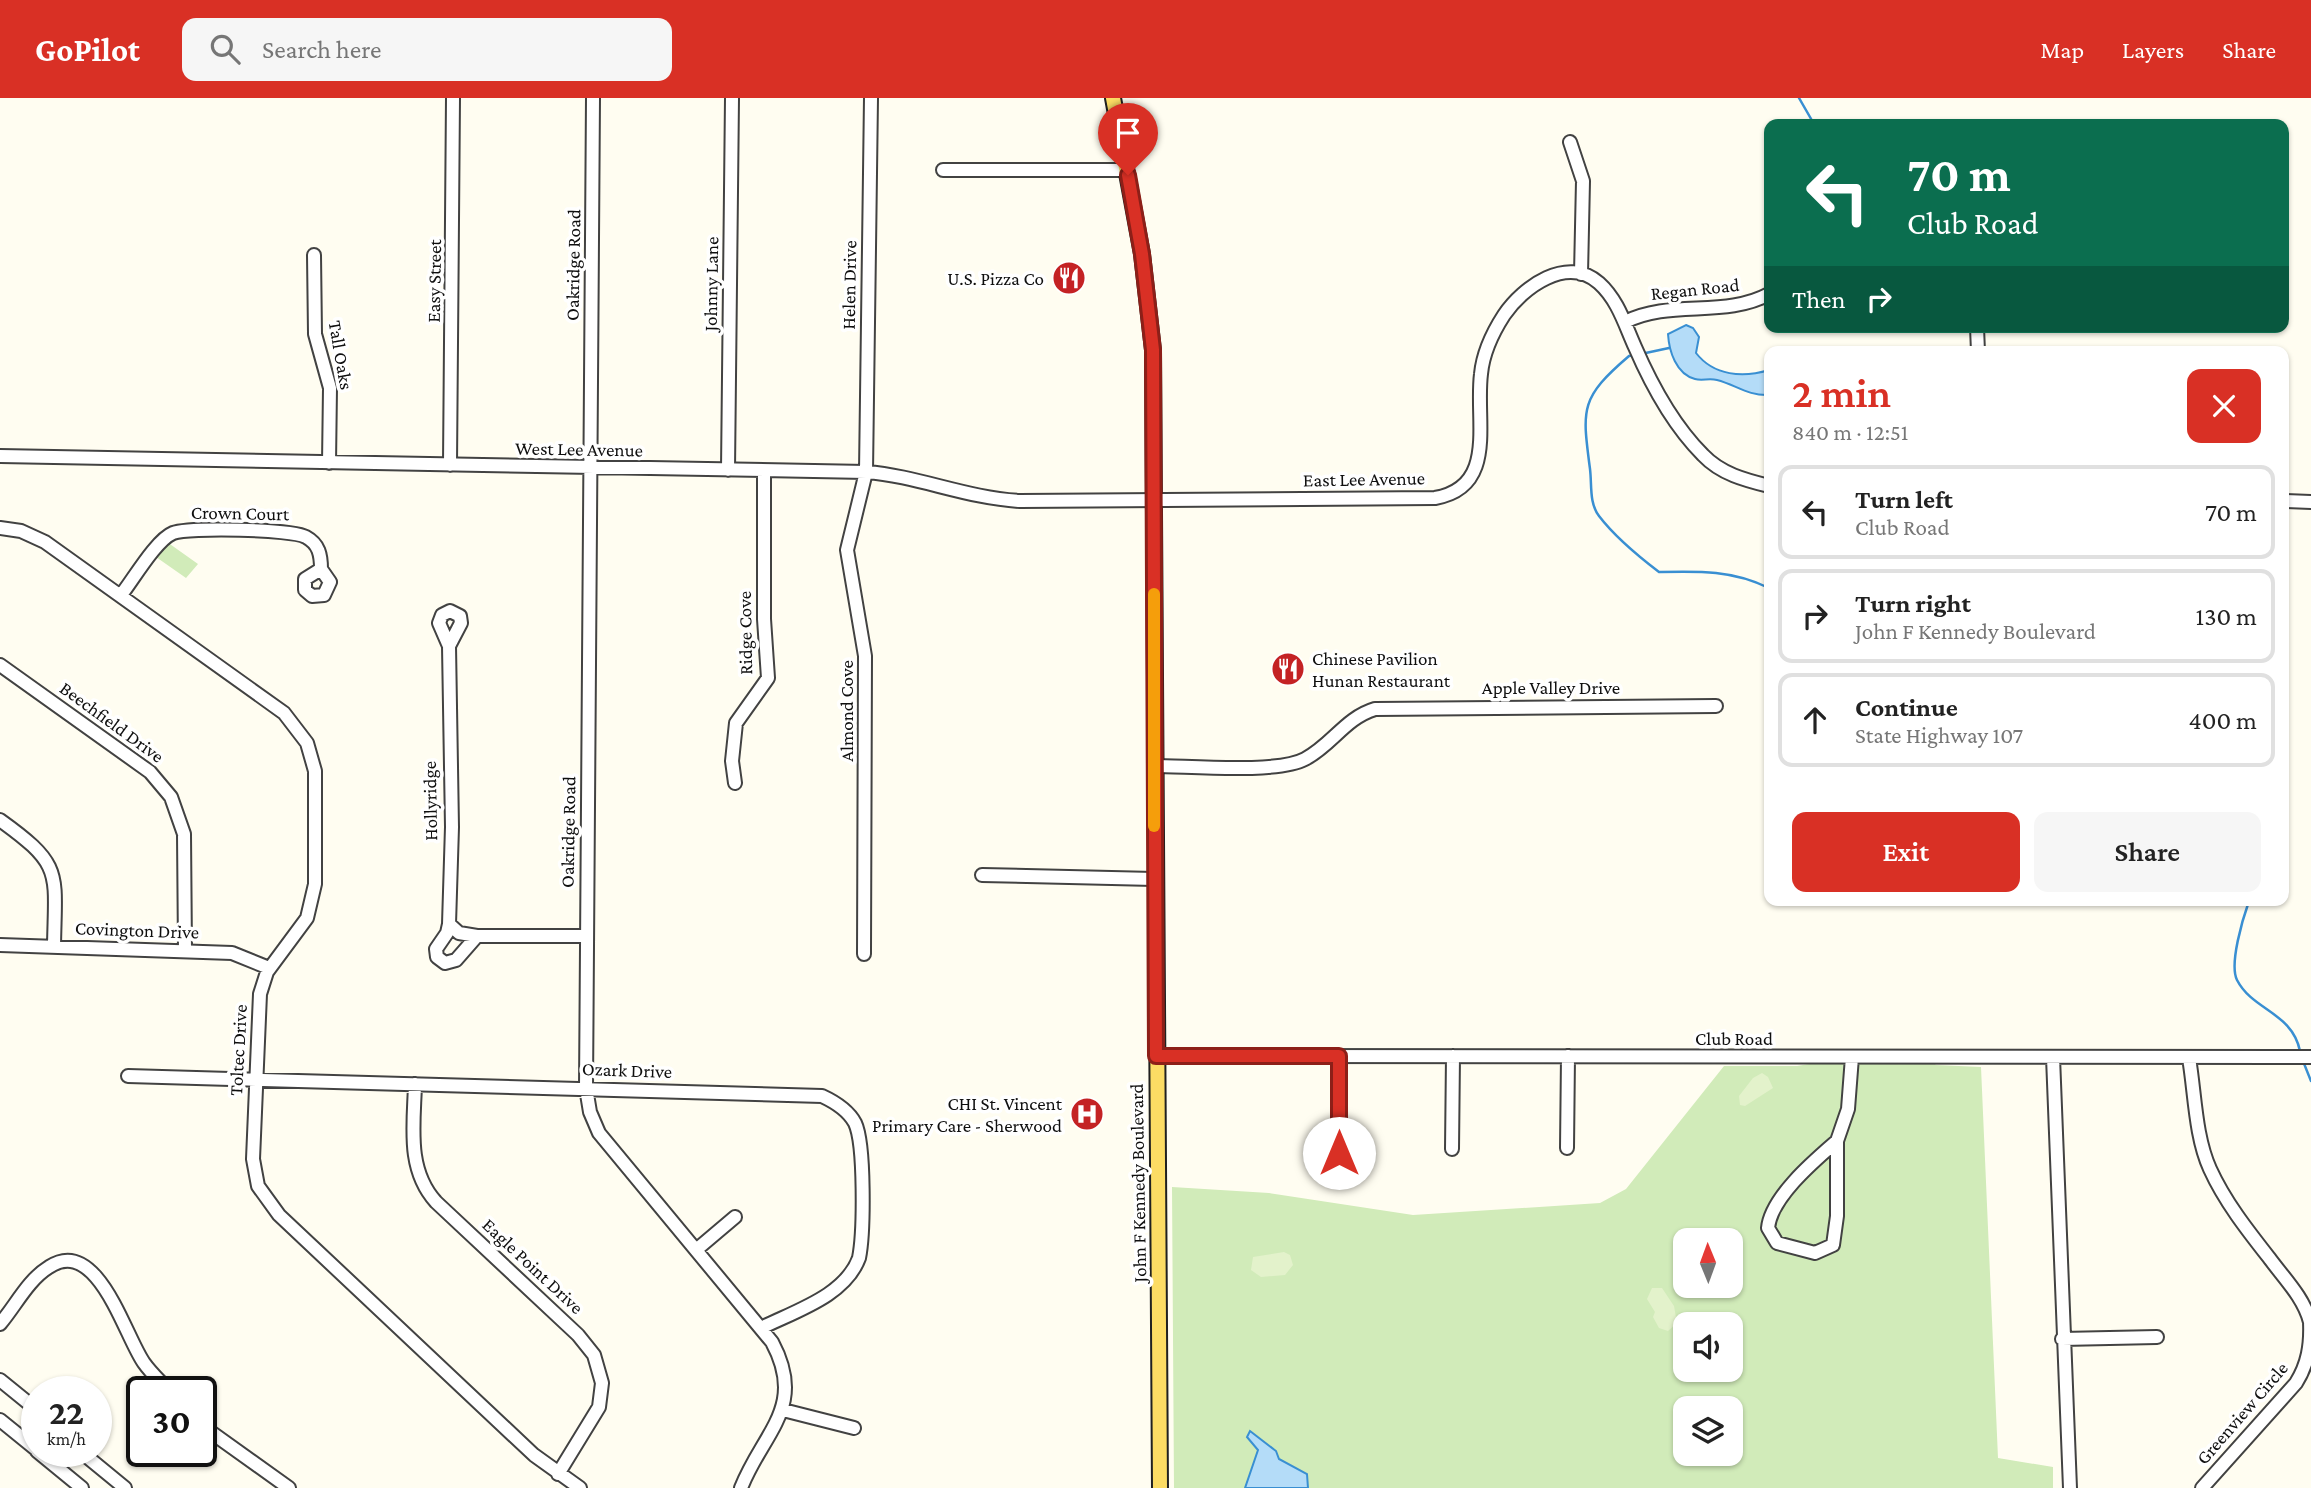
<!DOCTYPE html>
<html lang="en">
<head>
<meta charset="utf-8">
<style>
	body { margin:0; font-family:"Crimson Pro",serif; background:#f6f6f6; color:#222; height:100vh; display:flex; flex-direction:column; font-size:26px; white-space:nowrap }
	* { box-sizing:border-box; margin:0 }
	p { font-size:23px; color:#767676 }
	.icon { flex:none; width:38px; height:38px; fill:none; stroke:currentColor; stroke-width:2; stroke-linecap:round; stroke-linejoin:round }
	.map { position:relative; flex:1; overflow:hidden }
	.sheet { position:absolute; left:1764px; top:248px; width:525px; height:560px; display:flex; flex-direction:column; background:#fff; border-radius:14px; box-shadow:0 2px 5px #0004 }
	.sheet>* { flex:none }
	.hud { position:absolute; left:1764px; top:21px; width:525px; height:214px; border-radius:14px; box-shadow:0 2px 5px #0004; background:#0b6e4f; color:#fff; overflow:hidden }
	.needle { width:46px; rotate:359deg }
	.tools { position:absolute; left:1673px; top:1130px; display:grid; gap:14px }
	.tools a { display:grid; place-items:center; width:70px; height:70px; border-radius:14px; background:#fff; box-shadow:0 2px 5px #0004; font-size:35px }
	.speed { position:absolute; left:21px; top:1278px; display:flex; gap:14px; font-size:35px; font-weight:700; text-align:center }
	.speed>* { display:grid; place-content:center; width:91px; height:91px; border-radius:50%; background:#fff; box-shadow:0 2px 5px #0004; line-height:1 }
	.speed small { font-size:18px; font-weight:400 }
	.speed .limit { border:4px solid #111; border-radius:10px; background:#fff; color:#111 }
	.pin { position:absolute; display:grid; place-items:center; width:60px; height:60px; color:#fff; margin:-72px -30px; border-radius:50% 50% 50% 0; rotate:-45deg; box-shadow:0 0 7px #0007 }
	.pin .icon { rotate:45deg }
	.me { position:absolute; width:77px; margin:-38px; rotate:0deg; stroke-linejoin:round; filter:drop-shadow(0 0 5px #0008) }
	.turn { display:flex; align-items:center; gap:24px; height:147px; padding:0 28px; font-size:32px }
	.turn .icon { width:91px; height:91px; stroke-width:2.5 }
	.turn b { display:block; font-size:49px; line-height:60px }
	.then { display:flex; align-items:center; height:66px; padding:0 28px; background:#0003; gap:14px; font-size:26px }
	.round { display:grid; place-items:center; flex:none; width:74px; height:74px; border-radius:14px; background:#f6f6f6 }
	.head { display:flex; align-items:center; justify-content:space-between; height:119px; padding:0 28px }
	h1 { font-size:42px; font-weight:600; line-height:52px; color:#d93025 }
	.action { display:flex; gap:14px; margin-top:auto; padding:14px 28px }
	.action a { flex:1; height:80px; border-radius:14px; background:#d93025; color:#fff; font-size:28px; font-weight:600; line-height:80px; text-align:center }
	.action a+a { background:#f6f6f6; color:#222 }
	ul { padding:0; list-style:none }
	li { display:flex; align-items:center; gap:21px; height:94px; margin:0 14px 10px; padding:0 14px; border:4px solid #e0e0e0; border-radius:14px }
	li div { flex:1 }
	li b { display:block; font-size:26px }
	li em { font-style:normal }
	header { display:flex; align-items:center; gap:42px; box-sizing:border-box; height:98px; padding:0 35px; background:#d93025; color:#fff }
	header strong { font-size:33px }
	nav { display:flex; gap:38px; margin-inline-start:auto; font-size:24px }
	.search { width:490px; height:63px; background:#f6f6f6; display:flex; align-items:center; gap:18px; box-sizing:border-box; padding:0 24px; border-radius:14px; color:#767676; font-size:26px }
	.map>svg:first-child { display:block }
	.green { fill:#d1ebb9; fill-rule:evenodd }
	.pitch { fill:#e3f2cb }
	.water { fill:#b4dcf8; stroke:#398fd2; stroke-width:2 }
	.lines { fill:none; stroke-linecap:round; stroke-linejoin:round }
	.stream { stroke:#398fd2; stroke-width:2.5 }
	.minor-casing { stroke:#424242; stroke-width:16 }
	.major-casing { stroke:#202020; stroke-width:18 }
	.minor { stroke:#fff; stroke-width:12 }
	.major { stroke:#fcdc64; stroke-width:14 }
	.route-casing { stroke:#8d1f18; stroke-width:18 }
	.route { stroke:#d93025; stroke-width:12 }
	.slow { stroke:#f59e0b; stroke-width:12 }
	.labels { text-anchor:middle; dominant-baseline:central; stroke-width:7; stroke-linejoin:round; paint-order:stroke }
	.street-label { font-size:19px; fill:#0f0f0f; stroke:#fff }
	.poi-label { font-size:19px; fill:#0f0f0f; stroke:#fff; text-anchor:end }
</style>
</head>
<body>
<header>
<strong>GoPilot</strong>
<div class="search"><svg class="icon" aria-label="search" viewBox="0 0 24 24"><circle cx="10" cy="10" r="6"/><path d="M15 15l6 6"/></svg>Search here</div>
<nav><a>Map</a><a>Layers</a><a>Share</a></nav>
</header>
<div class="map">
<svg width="2311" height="1390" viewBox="0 0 2311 1390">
	<rect width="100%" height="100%" fill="#fffdf1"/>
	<path class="green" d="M167,444L198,466L186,480L156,459Z
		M1852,959H1927L1936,967L1981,969L1998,1360L2053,1369V1390H1174L1172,1089L1269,1095L1413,1117L1600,1105L1626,1091L1724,968H1797ZM1685,1143H1731V1188H1685ZM1685,1227H1731V1272H1685ZM1685,1311H1731V1356H1685Z"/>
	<path class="pitch" d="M1762,975L1768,979L1773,990L1745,1008L1740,1007L1739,998L1753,980Z
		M1284,1154L1290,1157L1293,1167L1285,1177L1261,1179L1251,1172L1253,1159Z
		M1652,1190H1662L1674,1208L1677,1225L1668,1233L1659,1230L1653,1219L1655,1214L1647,1201Z"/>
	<path class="water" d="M1686,227L1693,230L1699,239L1696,255C1714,278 1743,280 1769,272V297C1748,298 1736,287 1717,282C1709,280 1702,283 1695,281C1676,276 1669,253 1668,236Z
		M1250,1333L1276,1353L1279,1361L1307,1376L1308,1390H1245L1258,1352L1247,1339Z"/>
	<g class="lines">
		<path class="stream" d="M1799,0L1814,26
			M1641,256L1669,250
			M1635,257L1629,258C1580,300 1582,310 1590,371C1592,387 1589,405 1599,418C1615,439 1638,458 1659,474C1699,473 1733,472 1769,490
			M2249,803C2243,820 2229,866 2237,882C2253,913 2292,914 2300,953
			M2303,963L2311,983"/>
		<defs>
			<path id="minor" d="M593,0L586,990L590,1014L599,1035L772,1244C807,1309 763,1334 741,1390
				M1570,44L1583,83L1581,176
				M943,72H1127
				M314,157L315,236L330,290L329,365
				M1625,224C1670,201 1725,220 1769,196
				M1977,229L1978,254
				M0,358L866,374C918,378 966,400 1020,403L1435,400C1498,389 1475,323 1481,276C1483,255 1493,234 1504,217C1523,189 1567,157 1599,185C1618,202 1625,227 1635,249C1651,286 1674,328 1703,357C1721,376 1745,382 1769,388
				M450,367L453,0
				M728,372L732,0
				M2284,403L2311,404
				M0,430L21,433L45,444L284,615L307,645L315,673V786L307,820L267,874L260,896L253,1061L258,1088L279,1117L534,1357L580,1390
				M121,497C133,482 156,442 173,435C188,429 292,431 306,439C319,446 321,457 321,471L305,481V492L312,498L324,497L330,484L321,471
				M449,548L461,525L460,518L450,513L442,517L439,525L449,548L452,729L449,826L459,835L477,838
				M0,567L150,674L171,699L184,736L185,853
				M1154,668C1189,668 1277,676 1305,661C1332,647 1345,620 1375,611L1716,608
				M735,685L732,663L736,625L768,580L764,521V373
				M0,722C64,768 55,774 54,849
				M982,777L1154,781
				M449,826L447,835L436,851L437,859L445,865L456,862L477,838H586
				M0,847L232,855L269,870
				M864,856L865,558L847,452L866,374L871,0
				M1156,958L2311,959
				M2053,959L2070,1390
				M2189,960C2195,995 2195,1038 2210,1071C2225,1104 2248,1133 2270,1161C2284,1180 2304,1200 2310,1224C2311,1247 2308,1266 2296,1285L2202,1390
				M128,978L822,998C835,1004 848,1012 855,1025C865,1046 864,1135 859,1160C845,1198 795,1213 761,1230
				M415,986C414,1026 406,1071 436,1104L578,1237L594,1257L602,1285L599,1309L558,1376
				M1837,1043V1118L1833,1147L1815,1155L1777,1145L1768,1130C1771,1099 1815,1062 1837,1043Z
				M1837,1043L1848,1011L1852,959
				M1567,1050L1568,958
				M1452,1051L1453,958
				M1339,1055L1340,958
				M696,1152L735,1119
				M0,1226C16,1207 28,1182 49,1169C98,1137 125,1239 144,1265C151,1275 161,1284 169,1293
				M2062,1241L2157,1239
				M0,1282L37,1312
				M783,1312L854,1330
				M0,1322L37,1352
				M201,1327L289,1390
				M37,1353L82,1390
				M80,1353L125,1390"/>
			<path id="major" d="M1113,0L1142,156L1153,252L1160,1390"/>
		</defs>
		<use href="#minor" class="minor-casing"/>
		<use href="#major" class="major-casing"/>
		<use href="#minor" class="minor"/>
		<use href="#major" class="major"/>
	</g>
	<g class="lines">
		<defs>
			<path id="route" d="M1128,77L1142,156L1153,252L1156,958H1339V1055"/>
		</defs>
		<use href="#route" class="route-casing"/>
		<use href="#route" class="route"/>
		<path class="slow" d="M1154,496V728"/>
	</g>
	<defs>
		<symbol id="restaurant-disc" viewBox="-11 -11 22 22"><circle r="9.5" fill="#c42224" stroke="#fff"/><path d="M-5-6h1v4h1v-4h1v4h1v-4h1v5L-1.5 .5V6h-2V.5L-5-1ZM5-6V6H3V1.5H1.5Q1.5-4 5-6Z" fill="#fff"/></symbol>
		<symbol id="hospital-disc" viewBox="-11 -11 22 22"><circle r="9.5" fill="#c42224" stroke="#fff"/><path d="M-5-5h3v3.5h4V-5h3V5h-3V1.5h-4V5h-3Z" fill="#fff"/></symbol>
	</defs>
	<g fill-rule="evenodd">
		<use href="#restaurant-disc" x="1050" y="161" width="38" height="38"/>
		<use href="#restaurant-disc" x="1269" y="552" width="38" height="38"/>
		<use href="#hospital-disc" x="1068" y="997" width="38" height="38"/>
	</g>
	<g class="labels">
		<g class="street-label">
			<text transform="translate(573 167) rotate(-89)">Oakridge Road</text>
			<text transform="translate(434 183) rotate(-89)">Easy Street</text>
			<text transform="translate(711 186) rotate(-89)">Johnny Lane</text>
			<text transform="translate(849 187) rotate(-89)">Helen Drive</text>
			<text transform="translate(1695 191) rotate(-6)">Regan Road</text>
			<text transform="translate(341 257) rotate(80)">Tall Oaks</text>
			<text transform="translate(579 351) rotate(1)">West Lee Avenue</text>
			<text transform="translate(1364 381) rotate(-1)">East Lee Avenue</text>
			<text transform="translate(240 415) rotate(1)">Crown Court</text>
			<text transform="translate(745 535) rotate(-91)">Ridge Cove</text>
			<text x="1551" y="589">Apple Valley Drive</text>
			<text transform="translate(846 613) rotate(-90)">Almond Cove</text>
			<text transform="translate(112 624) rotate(36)">Beechfield Drive</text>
			<text transform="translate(430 703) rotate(-91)">Hollyridge</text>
			<text transform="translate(568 734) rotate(-89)">Oakridge Road</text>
			<text transform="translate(137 832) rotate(2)">Covington Drive</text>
			<text x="1734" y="940">Club Road</text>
			<text transform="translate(238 952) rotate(-87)">Toltec Drive</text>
			<text transform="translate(627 972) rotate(2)">Ozark Drive</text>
			<text transform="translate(1138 1085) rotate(-91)">John F Kennedy Boulevard</text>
			<text transform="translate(533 1168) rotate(43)">Eagle Point Drive</text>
			<text transform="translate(2242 1315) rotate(-49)">Greenview Circle</text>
		</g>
		<g class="poi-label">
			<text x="1044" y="180">U.S. Pizza Co</text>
			<text x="1312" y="560" text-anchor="start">Chinese Pavilion<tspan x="1312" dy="22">Hunan Restaurant</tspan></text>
			<text x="1062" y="1005">CHI St. Vincent<tspan x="1062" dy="22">Primary Care - Sherwood</tspan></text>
		</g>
	</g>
</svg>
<div class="tools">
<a><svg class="needle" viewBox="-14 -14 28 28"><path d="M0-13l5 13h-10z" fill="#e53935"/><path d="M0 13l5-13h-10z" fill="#767676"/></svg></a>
<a><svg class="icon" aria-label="sound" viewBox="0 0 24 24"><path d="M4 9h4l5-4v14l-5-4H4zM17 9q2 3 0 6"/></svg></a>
<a><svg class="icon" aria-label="layers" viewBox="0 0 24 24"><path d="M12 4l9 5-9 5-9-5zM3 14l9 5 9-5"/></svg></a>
</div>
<div class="speed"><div>22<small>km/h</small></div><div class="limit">30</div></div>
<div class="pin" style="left:1128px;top:77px;background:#d93025"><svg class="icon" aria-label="arrive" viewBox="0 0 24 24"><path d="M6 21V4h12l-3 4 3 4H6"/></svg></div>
<svg class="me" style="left:1339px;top:1055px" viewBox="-20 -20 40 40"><circle r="19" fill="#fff"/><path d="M0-13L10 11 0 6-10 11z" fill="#d93025"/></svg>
<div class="hud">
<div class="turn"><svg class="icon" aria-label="left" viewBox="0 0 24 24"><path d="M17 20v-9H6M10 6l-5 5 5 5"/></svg><div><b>70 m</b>Club Road</div></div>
<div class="then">Then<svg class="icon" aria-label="right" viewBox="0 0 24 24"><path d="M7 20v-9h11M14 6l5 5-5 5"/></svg></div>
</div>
<section class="sheet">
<div class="head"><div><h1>2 min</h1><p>840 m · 12:51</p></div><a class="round" style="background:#d93025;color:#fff"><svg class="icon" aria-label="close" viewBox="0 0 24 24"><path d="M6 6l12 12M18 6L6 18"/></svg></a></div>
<ul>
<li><svg class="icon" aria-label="left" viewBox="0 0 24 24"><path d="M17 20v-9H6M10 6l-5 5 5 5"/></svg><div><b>Turn left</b><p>Club Road</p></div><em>70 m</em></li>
<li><svg class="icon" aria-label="right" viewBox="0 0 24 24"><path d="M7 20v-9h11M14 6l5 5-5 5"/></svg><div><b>Turn right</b><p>John F Kennedy Boulevard</p></div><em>130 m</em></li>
<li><svg class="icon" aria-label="ahead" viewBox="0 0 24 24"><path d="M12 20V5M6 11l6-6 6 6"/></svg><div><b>Continue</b><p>State Highway 107</p></div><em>400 m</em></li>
</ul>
<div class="action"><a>Exit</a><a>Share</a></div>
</section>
</div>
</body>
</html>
